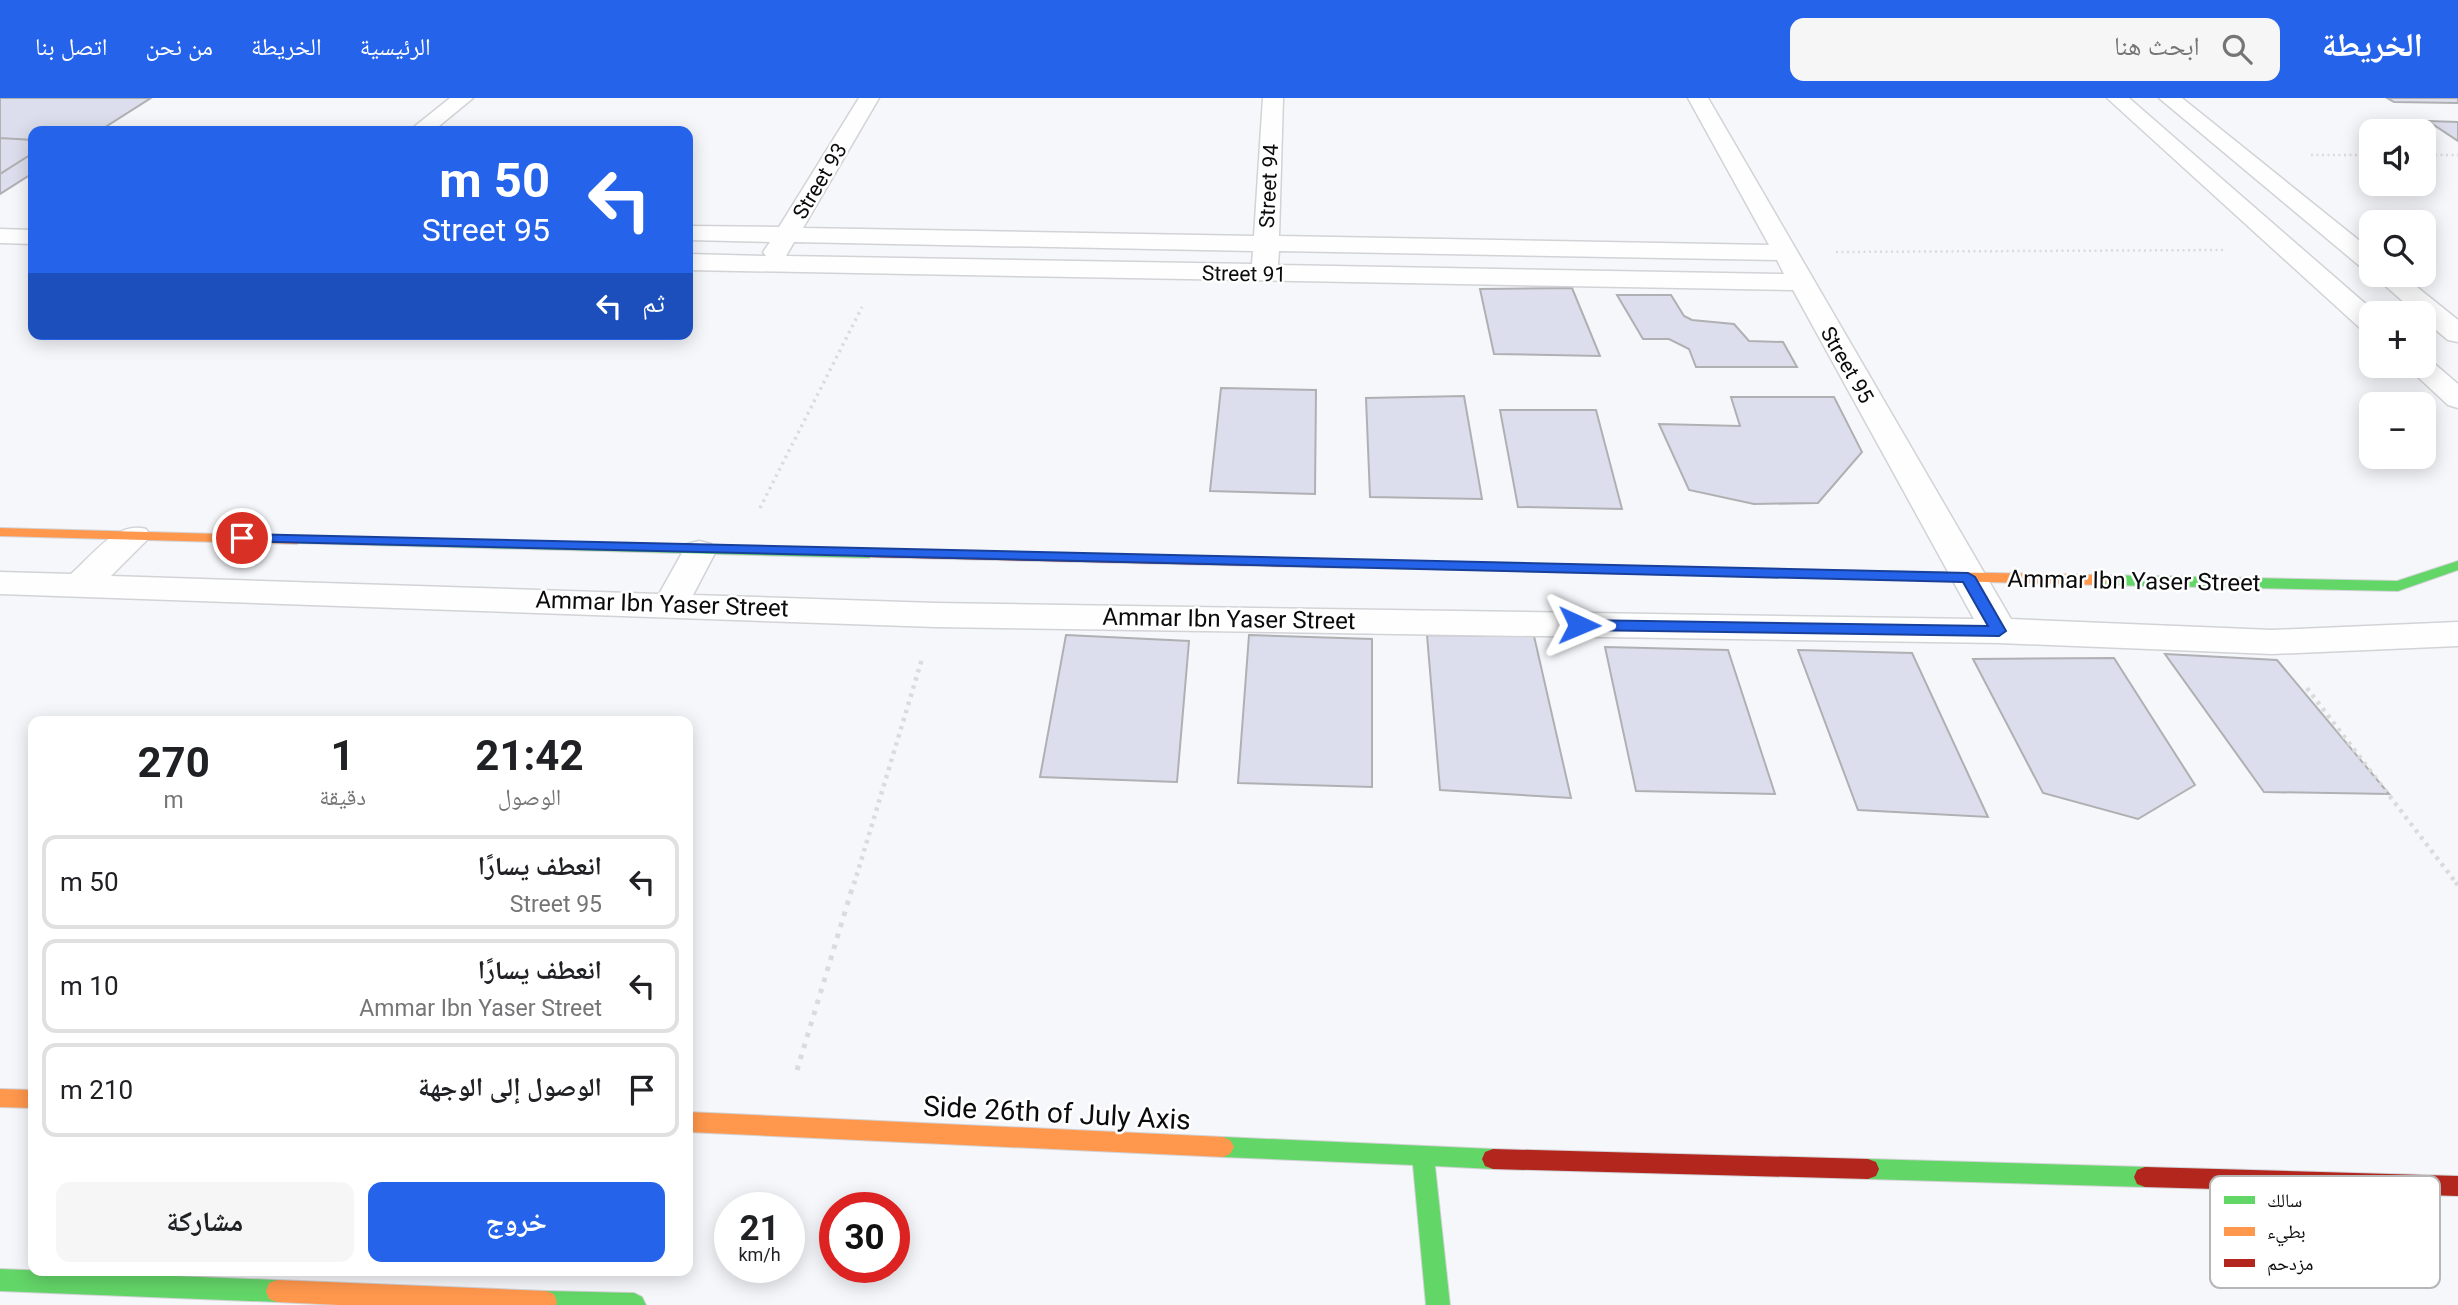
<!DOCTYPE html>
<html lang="ar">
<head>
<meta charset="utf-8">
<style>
	body { margin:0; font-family:Roboto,"Noto Naskh Arabic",sans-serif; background:#f6f6f6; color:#202124; direction:rtl; height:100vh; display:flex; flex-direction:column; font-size:26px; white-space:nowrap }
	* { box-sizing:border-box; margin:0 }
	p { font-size:23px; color:#757577 }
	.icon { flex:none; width:38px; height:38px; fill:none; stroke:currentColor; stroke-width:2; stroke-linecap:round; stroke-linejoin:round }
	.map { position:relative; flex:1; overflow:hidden; direction:ltr }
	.details { position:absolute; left:28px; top:618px; width:665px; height:560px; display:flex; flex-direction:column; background:#fff; border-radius:14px; box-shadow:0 4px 18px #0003; direction:rtl }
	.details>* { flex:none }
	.banner { position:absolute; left:28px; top:28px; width:665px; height:214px; border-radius:14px; box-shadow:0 4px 18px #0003; direction:rtl; background:#2563eb; color:#fff; overflow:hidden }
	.fabs { position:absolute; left:2359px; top:21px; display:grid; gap:14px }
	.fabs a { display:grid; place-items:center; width:77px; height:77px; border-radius:14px; background:#fff; box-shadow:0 4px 18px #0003; font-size:35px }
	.speed { position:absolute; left:714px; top:1094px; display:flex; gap:14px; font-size:35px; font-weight:700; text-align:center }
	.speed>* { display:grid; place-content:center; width:91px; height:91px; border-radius:50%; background:#fff; box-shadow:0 4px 18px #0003; line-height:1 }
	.speed small { font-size:18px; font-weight:400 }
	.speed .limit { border:10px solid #d22; background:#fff; color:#111 }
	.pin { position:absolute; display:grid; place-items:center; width:60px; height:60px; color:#fff; margin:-30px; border:4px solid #fff; border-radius:50%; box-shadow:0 2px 7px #0007 }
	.me { position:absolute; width:77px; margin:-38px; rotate:91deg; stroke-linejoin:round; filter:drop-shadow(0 0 5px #0008) }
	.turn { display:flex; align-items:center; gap:24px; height:147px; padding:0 28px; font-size:32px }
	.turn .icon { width:91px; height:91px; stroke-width:2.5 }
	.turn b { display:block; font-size:49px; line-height:60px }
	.then { display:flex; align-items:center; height:66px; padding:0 28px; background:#0003; gap:14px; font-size:26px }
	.eta { display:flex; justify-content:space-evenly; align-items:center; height:119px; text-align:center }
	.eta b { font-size:42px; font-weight:700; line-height:49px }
	.action { display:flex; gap:14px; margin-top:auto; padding:14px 28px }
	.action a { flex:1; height:80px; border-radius:14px; background:#2563eb; color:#fff; font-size:28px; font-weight:700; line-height:80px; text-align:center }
	.action a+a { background:#f6f6f6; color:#202124 }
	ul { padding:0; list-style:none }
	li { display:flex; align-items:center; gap:21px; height:94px; margin:0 14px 10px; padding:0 14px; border:4px solid #e0e0e0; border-radius:14px }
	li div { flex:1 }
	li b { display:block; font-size:26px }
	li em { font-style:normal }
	header { display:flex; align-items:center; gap:42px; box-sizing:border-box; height:98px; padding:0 35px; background:#2563eb; color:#fff }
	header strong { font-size:33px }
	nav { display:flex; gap:38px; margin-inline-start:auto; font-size:24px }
	.search { width:490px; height:63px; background:#f6f6f6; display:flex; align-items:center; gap:18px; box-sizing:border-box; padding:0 24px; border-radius:14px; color:#757577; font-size:26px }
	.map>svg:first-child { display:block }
	.building { fill:#dddeed; stroke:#afb0b2; stroke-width:2 }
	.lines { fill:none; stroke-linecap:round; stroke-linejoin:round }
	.street-casing { stroke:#d2d3d6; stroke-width:3 }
	.fast-casing { stroke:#d2d3d6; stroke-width:2 }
	.slow-casing { stroke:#d2d3d6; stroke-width:2 }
	.jam-casing { stroke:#d2d3d6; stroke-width:2 }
	.path-far3 { stroke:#dbdbdc; stroke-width:2.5; stroke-dasharray:2 3.5; stroke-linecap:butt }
	.path-far2 { stroke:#dbdbdc; stroke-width:3.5; stroke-dasharray:2.5 4.5; stroke-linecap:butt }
	.path-far1 { stroke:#dbdbdc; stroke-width:4.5; stroke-dasharray:3.5 5; stroke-linecap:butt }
	.path { stroke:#dbdbdc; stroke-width:5; stroke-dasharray:4.5 7; stroke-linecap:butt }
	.street { fill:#fefefe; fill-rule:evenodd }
	.fast { fill:#63d668; fill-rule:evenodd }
	.slow { fill:#ff974d; fill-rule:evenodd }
	.jam { fill:#b3261e; fill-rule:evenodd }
	.route { fill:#2563eb; stroke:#184099; stroke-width:2 }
	.labels { text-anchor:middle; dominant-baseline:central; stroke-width:5; stroke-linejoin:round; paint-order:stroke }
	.far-street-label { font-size:21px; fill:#0b0b0d; stroke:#fff }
	.street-label { font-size:24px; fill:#0b0b0d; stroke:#fff }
	.near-street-label { font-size:28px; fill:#0b0b0d; stroke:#fff }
	.key { fill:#fff; stroke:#b6b6b6; stroke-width:2 }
	.key-label { font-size:19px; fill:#0b0b0d }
</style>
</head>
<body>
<header>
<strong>الخريطة</strong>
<div class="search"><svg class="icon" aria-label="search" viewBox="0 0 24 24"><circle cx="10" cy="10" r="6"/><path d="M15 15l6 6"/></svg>ابحث هنا</div>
<nav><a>الرئيسية</a><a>الخريطة</a><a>من نحن</a><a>اتصل بنا</a></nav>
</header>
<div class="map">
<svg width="2458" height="1207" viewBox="0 0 2458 1207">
	<rect width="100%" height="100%" fill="#f6f7fb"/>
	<path class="building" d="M0,0H151L99,33H33V75L0,96Z
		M2387,0H2458V5L2394,4Z
		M2428,23L2458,24V43Z
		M0,40L33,42V55L0,76Z
		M1572,190L1600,258L1494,256L1480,191Z
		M1617,197H1671L1684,218L1692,222L1734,226L1749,243L1783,244L1797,269H1696L1689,251L1669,241H1643Z
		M1221,290L1316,292L1315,396L1210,393Z
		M1464,298L1482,401L1370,399L1366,300Z
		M1731,299H1834L1862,354L1818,405L1754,406L1689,392L1659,326L1740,328Z
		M1500,312H1596L1622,411L1518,409Z
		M1066,537L1189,543L1177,684L1040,679Z
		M1249,537L1372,541V689L1238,685Z
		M1427,537L1534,538L1571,700L1440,692Z
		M1605,549L1728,552L1775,696L1636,693Z
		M1798,552L1912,555L1988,719L1858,712Z
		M2165,556L2277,562L2389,696L2264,694Z
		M2114,560L2195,687L2138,721L2043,695L1973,561Z"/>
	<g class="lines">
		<defs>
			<path id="street" d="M450,0H473L433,33H409Z
				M859,0H879L803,130L1254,138L1263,0H1283L1279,138L1769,147L1688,0H1708L2011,521L2272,532L2458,524V548L2272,556L1999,545L935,529L0,496V474L71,476C92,458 116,423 146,431L151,438L111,478L659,496L687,446L699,443L711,446L716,453L693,497L935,505L1974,521L1793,192L688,172V156L766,158L763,154L770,144L688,142V128L779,129ZM794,144L1253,153L1252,166L786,158ZM1279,153L1777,162L1784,176L1278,167Z
				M2107,0H2129L2376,215H2371V233L2361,231Z
				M2159,0H2182L2371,152V173L2362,170Z
				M0,131L33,132V146L0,145Z
				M2373,177H2402L2458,222V244L2448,242L2424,222V215H2416Z
				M2424,260L2430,262L2458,286V310L2448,307L2406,268H2424Z"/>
			<path id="fast" d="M297,438L869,452L876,456L869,460L292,445L290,442Z
				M1351,462L1766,471L1773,475L1766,479L1346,469L1344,466L1346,463Z
				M2458,463V472L2398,493L2102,487L2095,482L2102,477L2397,483Z
				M1223,1039L1493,1051L1501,1054L1504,1061L1501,1068L1493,1071L1435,1068L1450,1207H1426L1413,1067L1223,1059L1216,1056L1212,1049L1216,1042Z
				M1868,1061L2145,1069L2153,1072L2156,1079L2153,1086L2145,1089L1868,1081L1860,1078L1857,1071L1860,1064Z
				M0,1171L277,1182L285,1185L288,1193L285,1201L277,1204L0,1193Z
				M546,1193L634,1195L642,1199L646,1207H536L538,1196Z"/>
			<path id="slow" d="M0,430L297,438L304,442L297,446L0,438Z
				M1766,471L2102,477L2109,482L2102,487L1761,478L1759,475L1761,472Z
				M0,991L33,992V1010L0,1009Z
				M688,1014L1223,1039L1230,1042L1234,1049L1230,1056L1223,1059L688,1034Z
				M277,1182L546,1193L554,1196L557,1204L556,1207H340L277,1204L269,1201L266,1193L269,1185Z"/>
			<path id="jam" d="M869,452L1351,462L1358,466L1351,470L864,459L862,456L864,453Z
				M1493,1051L1868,1061L1876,1064L1879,1071L1876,1078L1868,1081L1493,1071L1485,1068L1482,1061L1485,1054Z
				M2145,1069L2458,1078V1098L2145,1089L2137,1086L2134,1079L2137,1072Z"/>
		</defs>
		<use href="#street" class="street-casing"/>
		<use href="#fast" class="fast-casing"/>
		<use href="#slow" class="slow-casing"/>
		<use href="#jam" class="jam-casing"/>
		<path class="path-far3" d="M2311,57H2371
			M2424,57H2458
			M1836,154L2223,152"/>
		<path class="path-far2" d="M760,410L862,209"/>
		<path class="path-far1" d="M2307,590L2457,786
			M854,786L922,561"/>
		<path class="path" d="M2456,784L2458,787
			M797,972L854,784"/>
		<use href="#street" class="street"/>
		<use href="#fast" class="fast"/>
		<use href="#slow" class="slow"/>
		<use href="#jam" class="jam"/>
	</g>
	<path class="route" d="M242,436L1968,475L1975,479L2006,533L1999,538L1579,532L1571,527L1579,522L1988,528L1963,484L237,443L235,440Z"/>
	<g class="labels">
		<g class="far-street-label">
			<text transform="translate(820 83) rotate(-59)">Street 93</text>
			<text transform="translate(1269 88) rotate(-87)">Street 94</text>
			<text transform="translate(1244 176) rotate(1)">Street 91</text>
			<text transform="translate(1847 267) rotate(60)">Street 95</text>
		</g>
		<g class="street-label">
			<text transform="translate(2134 483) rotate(1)">Ammar Ibn Yaser Street</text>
			<text transform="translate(662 506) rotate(2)">Ammar Ibn Yaser Street</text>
			<text transform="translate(1229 521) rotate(1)">Ammar Ibn Yaser Street</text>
		</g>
		<g class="near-street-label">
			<text transform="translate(1057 1015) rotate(3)">Side 26th of July Axis</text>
		</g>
	</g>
	<rect x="2210" y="1078" width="230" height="112" rx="10" class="key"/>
	<rect x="2224" y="1098" width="31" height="8" fill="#63d668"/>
	<rect x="2224" y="1129" width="31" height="9" fill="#ff974d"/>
	<rect x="2224" y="1161" width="31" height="8" fill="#b3261e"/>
	<g class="key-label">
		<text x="2267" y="1109">سالك</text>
		<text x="2267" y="1140">بطيء</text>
		<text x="2267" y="1172">مزدحم</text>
	</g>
</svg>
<div class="fabs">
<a><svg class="icon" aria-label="sound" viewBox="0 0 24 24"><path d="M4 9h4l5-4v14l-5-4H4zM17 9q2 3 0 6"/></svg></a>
<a><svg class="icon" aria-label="search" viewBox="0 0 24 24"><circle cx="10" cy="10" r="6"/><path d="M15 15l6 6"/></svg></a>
<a>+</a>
<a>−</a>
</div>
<div class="speed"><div>21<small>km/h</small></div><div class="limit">30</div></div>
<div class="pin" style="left:242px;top:440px;background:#d93025"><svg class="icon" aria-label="arrive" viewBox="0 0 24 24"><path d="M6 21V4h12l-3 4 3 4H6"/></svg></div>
<svg class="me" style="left:1579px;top:527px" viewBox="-20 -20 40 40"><path d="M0-17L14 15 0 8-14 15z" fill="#2563eb" stroke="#fff" stroke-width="4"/></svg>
<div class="banner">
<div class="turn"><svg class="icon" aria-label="left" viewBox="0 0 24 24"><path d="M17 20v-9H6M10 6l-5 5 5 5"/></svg><div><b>50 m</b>Street 95</div></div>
<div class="then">ثم<svg class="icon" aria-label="left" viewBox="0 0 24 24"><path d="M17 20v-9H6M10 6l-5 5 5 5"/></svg></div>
</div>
<section class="details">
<div class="eta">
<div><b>21:42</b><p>الوصول</p></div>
<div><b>1</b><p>دقيقة</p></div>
<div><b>270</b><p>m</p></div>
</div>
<ul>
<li><svg class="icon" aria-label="left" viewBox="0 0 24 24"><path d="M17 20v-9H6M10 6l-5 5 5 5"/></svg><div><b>انعطف يسارًا</b><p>Street 95</p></div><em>50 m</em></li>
<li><svg class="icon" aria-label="left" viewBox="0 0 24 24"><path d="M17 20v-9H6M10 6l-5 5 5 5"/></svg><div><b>انعطف يسارًا</b><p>Ammar Ibn Yaser Street</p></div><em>10 m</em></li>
<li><svg class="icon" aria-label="arrive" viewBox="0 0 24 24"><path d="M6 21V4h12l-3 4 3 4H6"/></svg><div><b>الوصول إلى الوجهة</b></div><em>210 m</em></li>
</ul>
<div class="action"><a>خروج</a><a>مشاركة</a></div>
</section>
</div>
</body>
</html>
